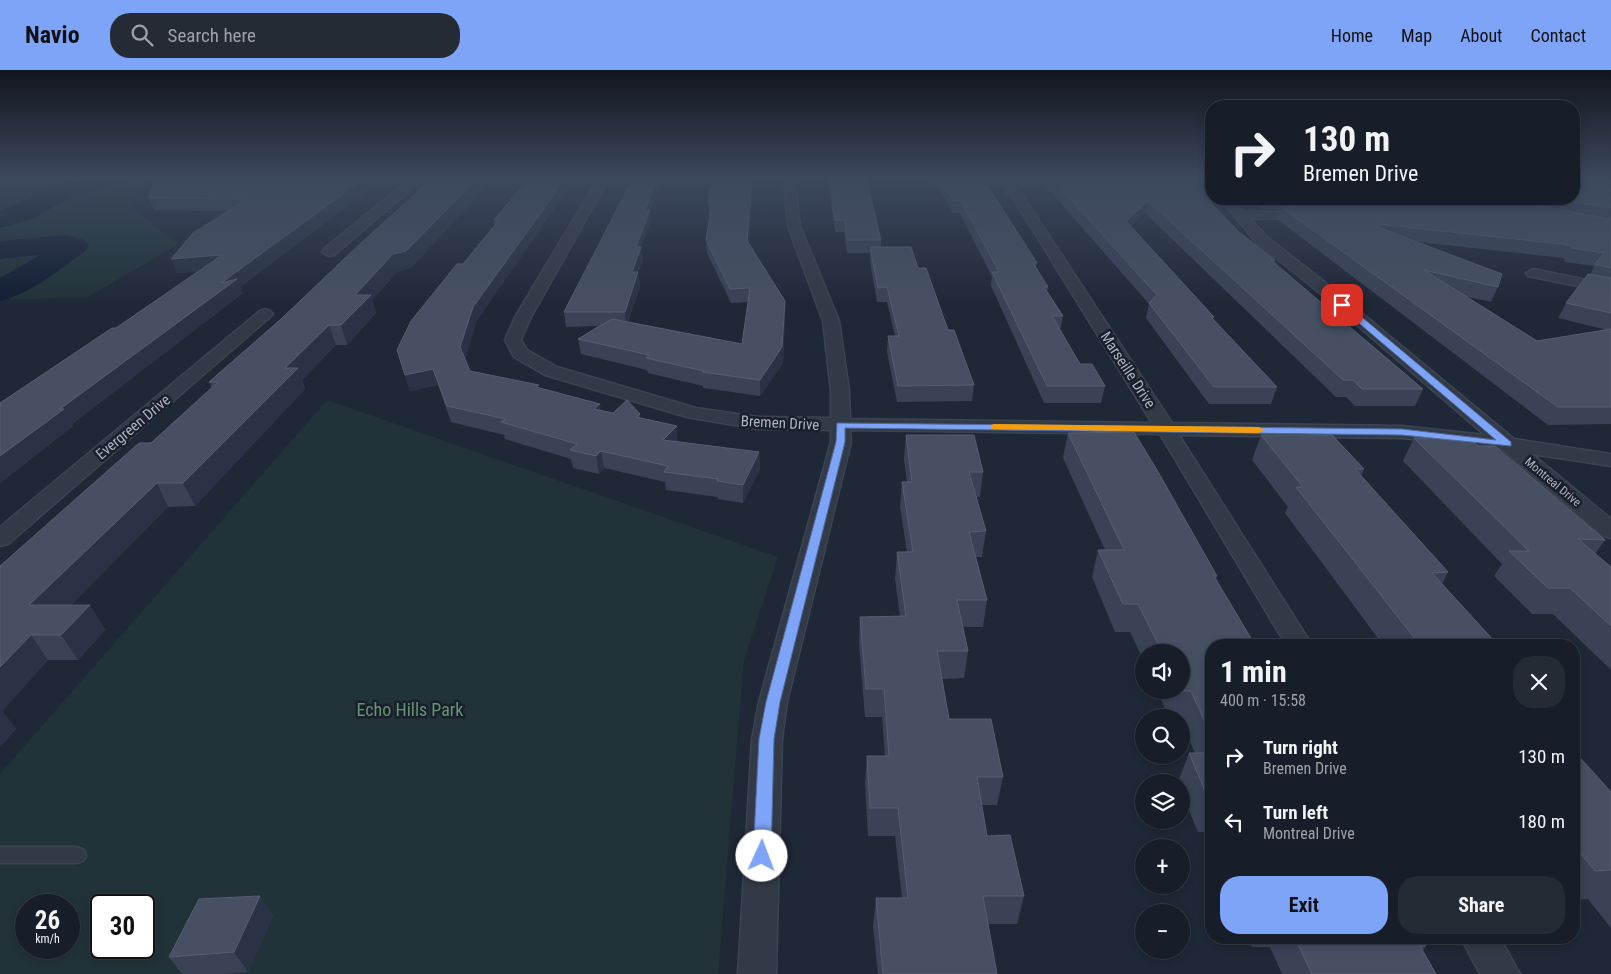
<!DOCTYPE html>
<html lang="en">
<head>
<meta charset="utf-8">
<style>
	body { margin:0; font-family:"Roboto Condensed",sans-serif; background:#242b35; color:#f1f3f6; height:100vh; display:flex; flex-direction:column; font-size:19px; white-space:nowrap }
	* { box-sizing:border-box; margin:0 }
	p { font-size:16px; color:#9ea2a8 }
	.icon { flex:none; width:28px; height:28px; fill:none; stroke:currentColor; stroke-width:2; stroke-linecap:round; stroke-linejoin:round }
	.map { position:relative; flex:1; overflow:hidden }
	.panel { position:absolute; left:1205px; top:569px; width:375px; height:305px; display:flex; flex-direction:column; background:#171e29; border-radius:20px; box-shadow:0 2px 8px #0003,0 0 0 1px #363c46 }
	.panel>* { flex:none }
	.banner { position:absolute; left:1205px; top:30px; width:375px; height:105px; border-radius:20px; box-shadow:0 2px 8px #0003,0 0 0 1px #363c46; background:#171e29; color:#f1f3f6; overflow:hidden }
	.buttons { position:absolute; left:1135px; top:574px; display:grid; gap:10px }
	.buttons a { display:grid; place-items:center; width:55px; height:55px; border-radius:50%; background:#171e29; box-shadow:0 2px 8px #0003,0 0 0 1px #363c46; font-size:25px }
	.speed { position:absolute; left:15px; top:824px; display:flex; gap:10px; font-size:25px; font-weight:700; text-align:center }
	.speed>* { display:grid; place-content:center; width:65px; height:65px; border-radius:50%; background:#171e29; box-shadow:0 2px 8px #0003,0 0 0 1px #363c46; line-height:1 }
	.speed small { font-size:12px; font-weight:400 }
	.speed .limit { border:2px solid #111; border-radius:8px; background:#fff; color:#111 }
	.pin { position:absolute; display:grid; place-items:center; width:42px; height:42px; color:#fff; margin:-21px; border-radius:10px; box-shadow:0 2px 8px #0006 }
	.me { position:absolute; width:55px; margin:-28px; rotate:2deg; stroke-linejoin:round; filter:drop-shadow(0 0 4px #0008) }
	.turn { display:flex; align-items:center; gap:18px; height:105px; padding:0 15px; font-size:22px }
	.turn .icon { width:65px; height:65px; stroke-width:2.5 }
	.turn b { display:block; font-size:35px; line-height:42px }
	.round { display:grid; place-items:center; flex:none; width:52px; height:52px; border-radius:20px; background:#242b35 }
	.summary { display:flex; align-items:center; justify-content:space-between; height:85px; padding:0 15px }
	h1 { font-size:30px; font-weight:700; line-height:38px }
	.cta { display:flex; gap:10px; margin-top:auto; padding:10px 15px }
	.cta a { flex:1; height:58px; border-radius:20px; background:#7ea4f8; color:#111; font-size:20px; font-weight:700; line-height:58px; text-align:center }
	.cta a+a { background:#242b35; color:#f1f3f6 }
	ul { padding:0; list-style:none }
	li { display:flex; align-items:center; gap:15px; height:65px; padding:0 15px }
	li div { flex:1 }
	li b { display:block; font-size:19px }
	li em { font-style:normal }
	header { display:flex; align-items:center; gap:30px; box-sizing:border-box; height:70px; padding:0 25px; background:#7ea4f8; color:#111 }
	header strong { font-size:24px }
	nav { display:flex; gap:28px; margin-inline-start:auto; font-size:18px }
	.search { width:350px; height:45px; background:#242b35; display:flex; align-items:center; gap:12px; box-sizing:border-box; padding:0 18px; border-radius:20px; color:#9ea2a8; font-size:19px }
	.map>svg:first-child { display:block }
	.green { fill:#213338; fill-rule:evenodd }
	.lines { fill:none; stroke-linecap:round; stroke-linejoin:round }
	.river { fill:#131e33; fill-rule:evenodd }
	.service-casing { stroke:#3c4351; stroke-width:3 }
	.minor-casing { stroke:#3c4351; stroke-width:3 }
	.service { fill:#333a47; fill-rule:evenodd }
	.minor { fill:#333a47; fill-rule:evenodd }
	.wall { fill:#3a4356; fill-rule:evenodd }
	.shaded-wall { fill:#2a3345 }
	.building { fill:#465062; stroke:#565f71 }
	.route { fill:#7ea4f8; stroke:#526ba1 }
	.slow { fill:#f59e0b }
	.labels { text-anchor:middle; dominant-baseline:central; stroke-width:5; stroke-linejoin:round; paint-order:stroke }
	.far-street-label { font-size:12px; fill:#adb4c4; stroke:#191f2b }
	.street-label { font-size:15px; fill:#adb4c4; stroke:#191f2b }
	.near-park-label { font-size:18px; fill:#659473; stroke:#191f2b }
</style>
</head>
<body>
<header>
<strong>Navio</strong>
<div class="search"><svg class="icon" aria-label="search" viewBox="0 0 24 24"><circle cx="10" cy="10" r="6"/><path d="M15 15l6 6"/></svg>Search here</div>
<nav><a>Home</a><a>Map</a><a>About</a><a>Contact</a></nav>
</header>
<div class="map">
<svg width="1611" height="904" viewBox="0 0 1611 904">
	<rect width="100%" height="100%" fill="#1f2837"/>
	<path class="green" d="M0,108H146L130,137L179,174L86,228L0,229Z
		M327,330L778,487L744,590L718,904H0V704ZM26,835H69V878H26ZM101,835H144V878H101Z"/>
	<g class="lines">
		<path class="river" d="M85,108H127L124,113L72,127L32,149L0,158V141L54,117Z
			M66,165L84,170L89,176L84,182C58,201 32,223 0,231V208L40,185L0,189V171Z"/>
		<defs>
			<path id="service" d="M0,777H78L84,780L86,785L84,790L78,793H0Z"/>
			<path id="minor" d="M340,108H738L733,111L607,112L531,247L521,270L527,280L557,297L696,338L758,347L831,348V321L823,251L788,156L784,108H794L800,156L839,251L849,321L850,349L1152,353L1013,128L993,108H1005L1023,126L1172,353L1402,356L1485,365L1308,213L1257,173L1228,138L1216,129H1229L1244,142L1312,141L1314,144L1308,148L1250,149L1267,167L1318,207L1514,369L1611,384V396L1532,384L1611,449V468L1603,466L1502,379L1402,368L1179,365L1312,575H1286L1160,364L850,360L851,372L787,632L782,669L776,904H738L752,669L759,632L831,372V360L758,359L687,347L545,305L514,287L505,270L515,247L596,112L418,113L334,185L329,186L322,182L324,179L405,113H344L340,112Z
				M1533,199L1611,215V223L1528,206L1526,203Z
				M265,239L270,241L273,244L270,247L8,474L0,476V457L260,241Z
				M1461,868H1500L1520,904H1480Z"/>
		</defs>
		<use href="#service" class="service-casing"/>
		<use href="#minor" class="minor-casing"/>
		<use href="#service" class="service"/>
		<use href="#minor" class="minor"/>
	</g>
	<path class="wall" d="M154,108H373L375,115L240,217L243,223L72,354L73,356L0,413V333L116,258L199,201L177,203L228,141L154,140L149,128Z
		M433,108H488L489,114L411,198L397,202L372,230L376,243L347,275H336L302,310L305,319L195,436L168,437L71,535H90L105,560L78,590H48L2,641L16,659L0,677V496L151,373L212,318L209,312L281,249Z
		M711,108H753L749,173L785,231V245L783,293L760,326L703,318V316L648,303L647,300L581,284L578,269L598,256L566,257L564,242L661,113L650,141L651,152L641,178L643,190L638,202L640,216L628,252L742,274L748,232L731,233L707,183L706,170L710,146H709L708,133Z
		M828,108H866L881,170V177L918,198L948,260L974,315L972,331L897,332L887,282L888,266H895L887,232H877L870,191V183H847L844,162H835Z
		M929,108H999L998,115L988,116L1037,193L1036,197L1048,217L1047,222L1063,246L1060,261L1080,294L1105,316L1101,333H1044L991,216L992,207L960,143H953L940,121Z
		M1008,108H1211V129H1217L1216,132H1210L1239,162L1275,190L1274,193L1423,319L1415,336H1355L1346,327H1336L1145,143L1131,156L1214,247L1213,249L1277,317L1271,334H1209L1146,248L1149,234L1044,114L1014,115Z
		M1611,108V354L1548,355L1277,149L1280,139H1263L1251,130L1234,131L1231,129H1574ZM1418,172L1564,188L1565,192L1594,196L1590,205L1566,233L1558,248L1607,260L1537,271L1464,226L1491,232L1498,217Z
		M571,114L476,252L465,289L470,301L540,318L601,340L613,343L640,344V348L678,372L759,382L760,399L743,433L718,429V427L666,420L665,412L604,398L599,404L573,398L571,389L505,369L504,365L451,352L438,315L410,321L397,280L495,156L494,150Z
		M1068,363L1217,506L1216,510L1211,575V762H1198L1181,721V712H1178L1189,683H1195L1181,651V648H1169L1157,620H1181V582H1144V591L1130,562H1115L1092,507L1098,480H1105L1063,388Z
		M906,365L983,402L980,427H976L986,461L982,487H976L987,530L983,557H963L968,581L964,608L942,609L949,649L1003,707L997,735H982L987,766L1024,826L1017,854H988L997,904H878L873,856L876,828H902L895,766H868L865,714L867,686H885L882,647H865L859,574L860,547L900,546L895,509L897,482H907L900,437L902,412H907L904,389Z
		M1261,365L1364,399L1361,406L1448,502L1442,514L1497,574L1503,575H1383L1285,443L1288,437L1252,390Z
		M1414,368L1478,376L1605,470L1595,484L1611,497V600L1553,544H1532L1494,506L1502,494L1403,391Z
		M1574,651L1581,659L1574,669Z
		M1574,681L1611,722V858L1588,829L1574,830Z
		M260,826L273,846L248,902L225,904H182L169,887Z
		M1248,868H1421L1426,876L1423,881L1436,904H1282L1270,877H1252Z"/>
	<path class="shaded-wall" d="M365,108H373L375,115L240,217L243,223L72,354L73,356L0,413V386L221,213Z
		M478,108H488L489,114L411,198L397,202L372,230L376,243L347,275L341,255L355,225L393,184Z
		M566,108H571V114L476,252L464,292L460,277L473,237Z
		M658,108H661V113L650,141L651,152L641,178L643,190L633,216L632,202L636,177L645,140Z
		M752,108H753L748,184L747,171Z
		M1317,129H1362L1314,137Z
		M1148,131L1145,143L1123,164L1126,151Z
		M222,185L227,199L177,203L171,189Z
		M638,202L640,216L626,256L625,242Z
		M785,231V245L783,293L760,326V310Z
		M329,255L336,275L302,310L305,319L195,436L183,413L285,298Z
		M433,299L438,315L410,321L405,305Z
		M600,334L603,351L594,339Z
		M677,356L678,373L663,370Z
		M601,381L604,398L599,404L596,386Z
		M759,382L760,399L743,433V415Z
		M157,413L168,437L46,560L29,535Z
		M90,535L105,560L78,590L61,565Z
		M31,565L48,590L2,641L16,659L0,677V597Z
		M260,826L273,846L248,902L234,882Z"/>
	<path class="building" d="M154,108H365L221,213L237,209L60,339H64L0,386V333L112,258H116L222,185L171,189L193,163L247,129L149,128Z
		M433,108H478L406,181L393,184L355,225H371L341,255H329L285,298H298L183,413H157L29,535H90L61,565H31L0,597V496L139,373H151L218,312H209L281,249L361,173Z
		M529,108H566L473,237L460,277L470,301L539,315L536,317L600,334L594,339L613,343L627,330L640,344L636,347L677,356L663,370L759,382L743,415L717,411L718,409L664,402L668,396L601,381L596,386L570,380L577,374L501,352L506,349L447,336L433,299L405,305L397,280L411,251L457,194H463L499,150H494Z
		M633,108H658L645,140H650L636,177H641L632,202H638L625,242H564Z
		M711,108H752L747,171L785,231L782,277L760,310L702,302L704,301L646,288L649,285L578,269L612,249L742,274L750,218L730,219L706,170L712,133H708Z
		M830,108H866L881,170H847L845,150H835Z
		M940,108H978L988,116L1037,193H1033L1048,217H1044L1063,246H1052L1080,294H1092L1105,316H1047L992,202H999L961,131H954Z
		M1051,108H1202L1211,113V120H1198L1239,162L1275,190H1271L1423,319H1362L1353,310H1343L1148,131L1126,151L1214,247H1211L1277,317H1214L1149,233L1157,225Z
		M1574,108H1611V138L1559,129H1574Z
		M1358,129H1501L1611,149V198L1595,194L1604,183L1572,178L1571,175L1377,154V157L1502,204L1498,217L1424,200L1537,271L1611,259V337H1558L1281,137L1337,133Z
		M870,177H911L918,198H926L948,260H954L974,315L898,316L888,266H899L887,217L878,218Z
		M1588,204L1611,208V243L1566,233Z
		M1134,362L1157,400L1217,506H1214L1255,575H1211V665L1191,621H1180V620H1181V582H1162L1138,534H1123L1098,480H1124L1068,363Z
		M906,365H974L983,402H969L986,461L969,462L987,530H957L968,581H937L949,649H991L1003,707H977L987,766L1010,765L1024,826H983L997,904H883L876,828H908L898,738H870L867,686H889L884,619H866L860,547L906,546L897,482H913L902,412H912Z
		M1261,365H1332L1364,399H1355L1448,502L1432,503L1497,574L1503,575H1420L1296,417H1303Z
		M1414,368H1469L1478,376H1495L1605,470L1578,469L1611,497V556L1570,518H1548L1509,481H1529Z
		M1574,651L1581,659L1574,660Z
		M1574,681L1611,722V800L1595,801L1574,775Z
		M1189,683H1211V733H1210Z
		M260,826L234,882L169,887L199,829Z
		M1295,868H1421L1426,876H1420L1436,904H1312Z"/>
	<linearGradient id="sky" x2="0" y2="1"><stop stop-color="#11161e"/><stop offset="0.46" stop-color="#3c485e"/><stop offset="1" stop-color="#3c485e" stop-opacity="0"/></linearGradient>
	<rect width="1611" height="235" fill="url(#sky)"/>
	<path class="route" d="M1340,233H1345L1511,372V376L1402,365L845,358V372L780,632L774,669L771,786L768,792L762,794L756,792L753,786L759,669L766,632L836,372L837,353L1402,359L1496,370L1340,237Z"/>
	<path class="slow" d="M994,354L1259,357L1264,360L1259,363L991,359V355Z"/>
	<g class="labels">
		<g class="far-street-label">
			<text transform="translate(1553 412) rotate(40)">Montreal Drive</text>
		</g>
		<g class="street-label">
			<text transform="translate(1128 300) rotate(57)">Marseille Drive</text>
			<text transform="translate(780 353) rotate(3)">Bremen Drive</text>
			<text transform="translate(133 357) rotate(-40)">Evergreen Drive</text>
		</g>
		<g class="near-park-label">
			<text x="410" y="639">Echo Hills Park</text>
		</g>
	</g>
</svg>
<div class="buttons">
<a><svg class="icon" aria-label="sound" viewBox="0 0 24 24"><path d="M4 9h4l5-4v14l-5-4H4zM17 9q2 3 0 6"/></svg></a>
<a><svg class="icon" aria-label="search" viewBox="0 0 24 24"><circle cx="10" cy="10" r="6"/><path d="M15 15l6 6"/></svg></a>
<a><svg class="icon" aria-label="layers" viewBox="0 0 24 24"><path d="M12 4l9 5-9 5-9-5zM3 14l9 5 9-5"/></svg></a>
<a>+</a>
<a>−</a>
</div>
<div class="speed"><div>26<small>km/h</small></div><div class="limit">30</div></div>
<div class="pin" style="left:1342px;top:235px;background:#d93025"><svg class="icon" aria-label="arrive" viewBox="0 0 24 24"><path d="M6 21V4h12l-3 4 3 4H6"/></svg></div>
<svg class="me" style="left:762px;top:786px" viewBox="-20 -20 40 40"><circle r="19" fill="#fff"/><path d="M0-13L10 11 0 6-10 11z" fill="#7ea4f8"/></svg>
<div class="banner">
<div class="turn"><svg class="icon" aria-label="right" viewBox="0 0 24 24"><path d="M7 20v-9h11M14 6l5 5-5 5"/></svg><div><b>130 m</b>Bremen Drive</div></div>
</div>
<section class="panel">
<div class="summary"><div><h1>1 min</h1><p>400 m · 15:58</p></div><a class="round"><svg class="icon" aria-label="close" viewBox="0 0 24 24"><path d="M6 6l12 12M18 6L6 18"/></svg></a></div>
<ul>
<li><svg class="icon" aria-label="right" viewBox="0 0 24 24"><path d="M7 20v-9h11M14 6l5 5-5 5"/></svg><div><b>Turn right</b><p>Bremen Drive</p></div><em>130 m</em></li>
<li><svg class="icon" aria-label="left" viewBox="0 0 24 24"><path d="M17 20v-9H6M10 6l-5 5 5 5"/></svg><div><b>Turn left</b><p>Montreal Drive</p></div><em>180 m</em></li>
</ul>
<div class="cta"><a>Exit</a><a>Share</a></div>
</section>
</div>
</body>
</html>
